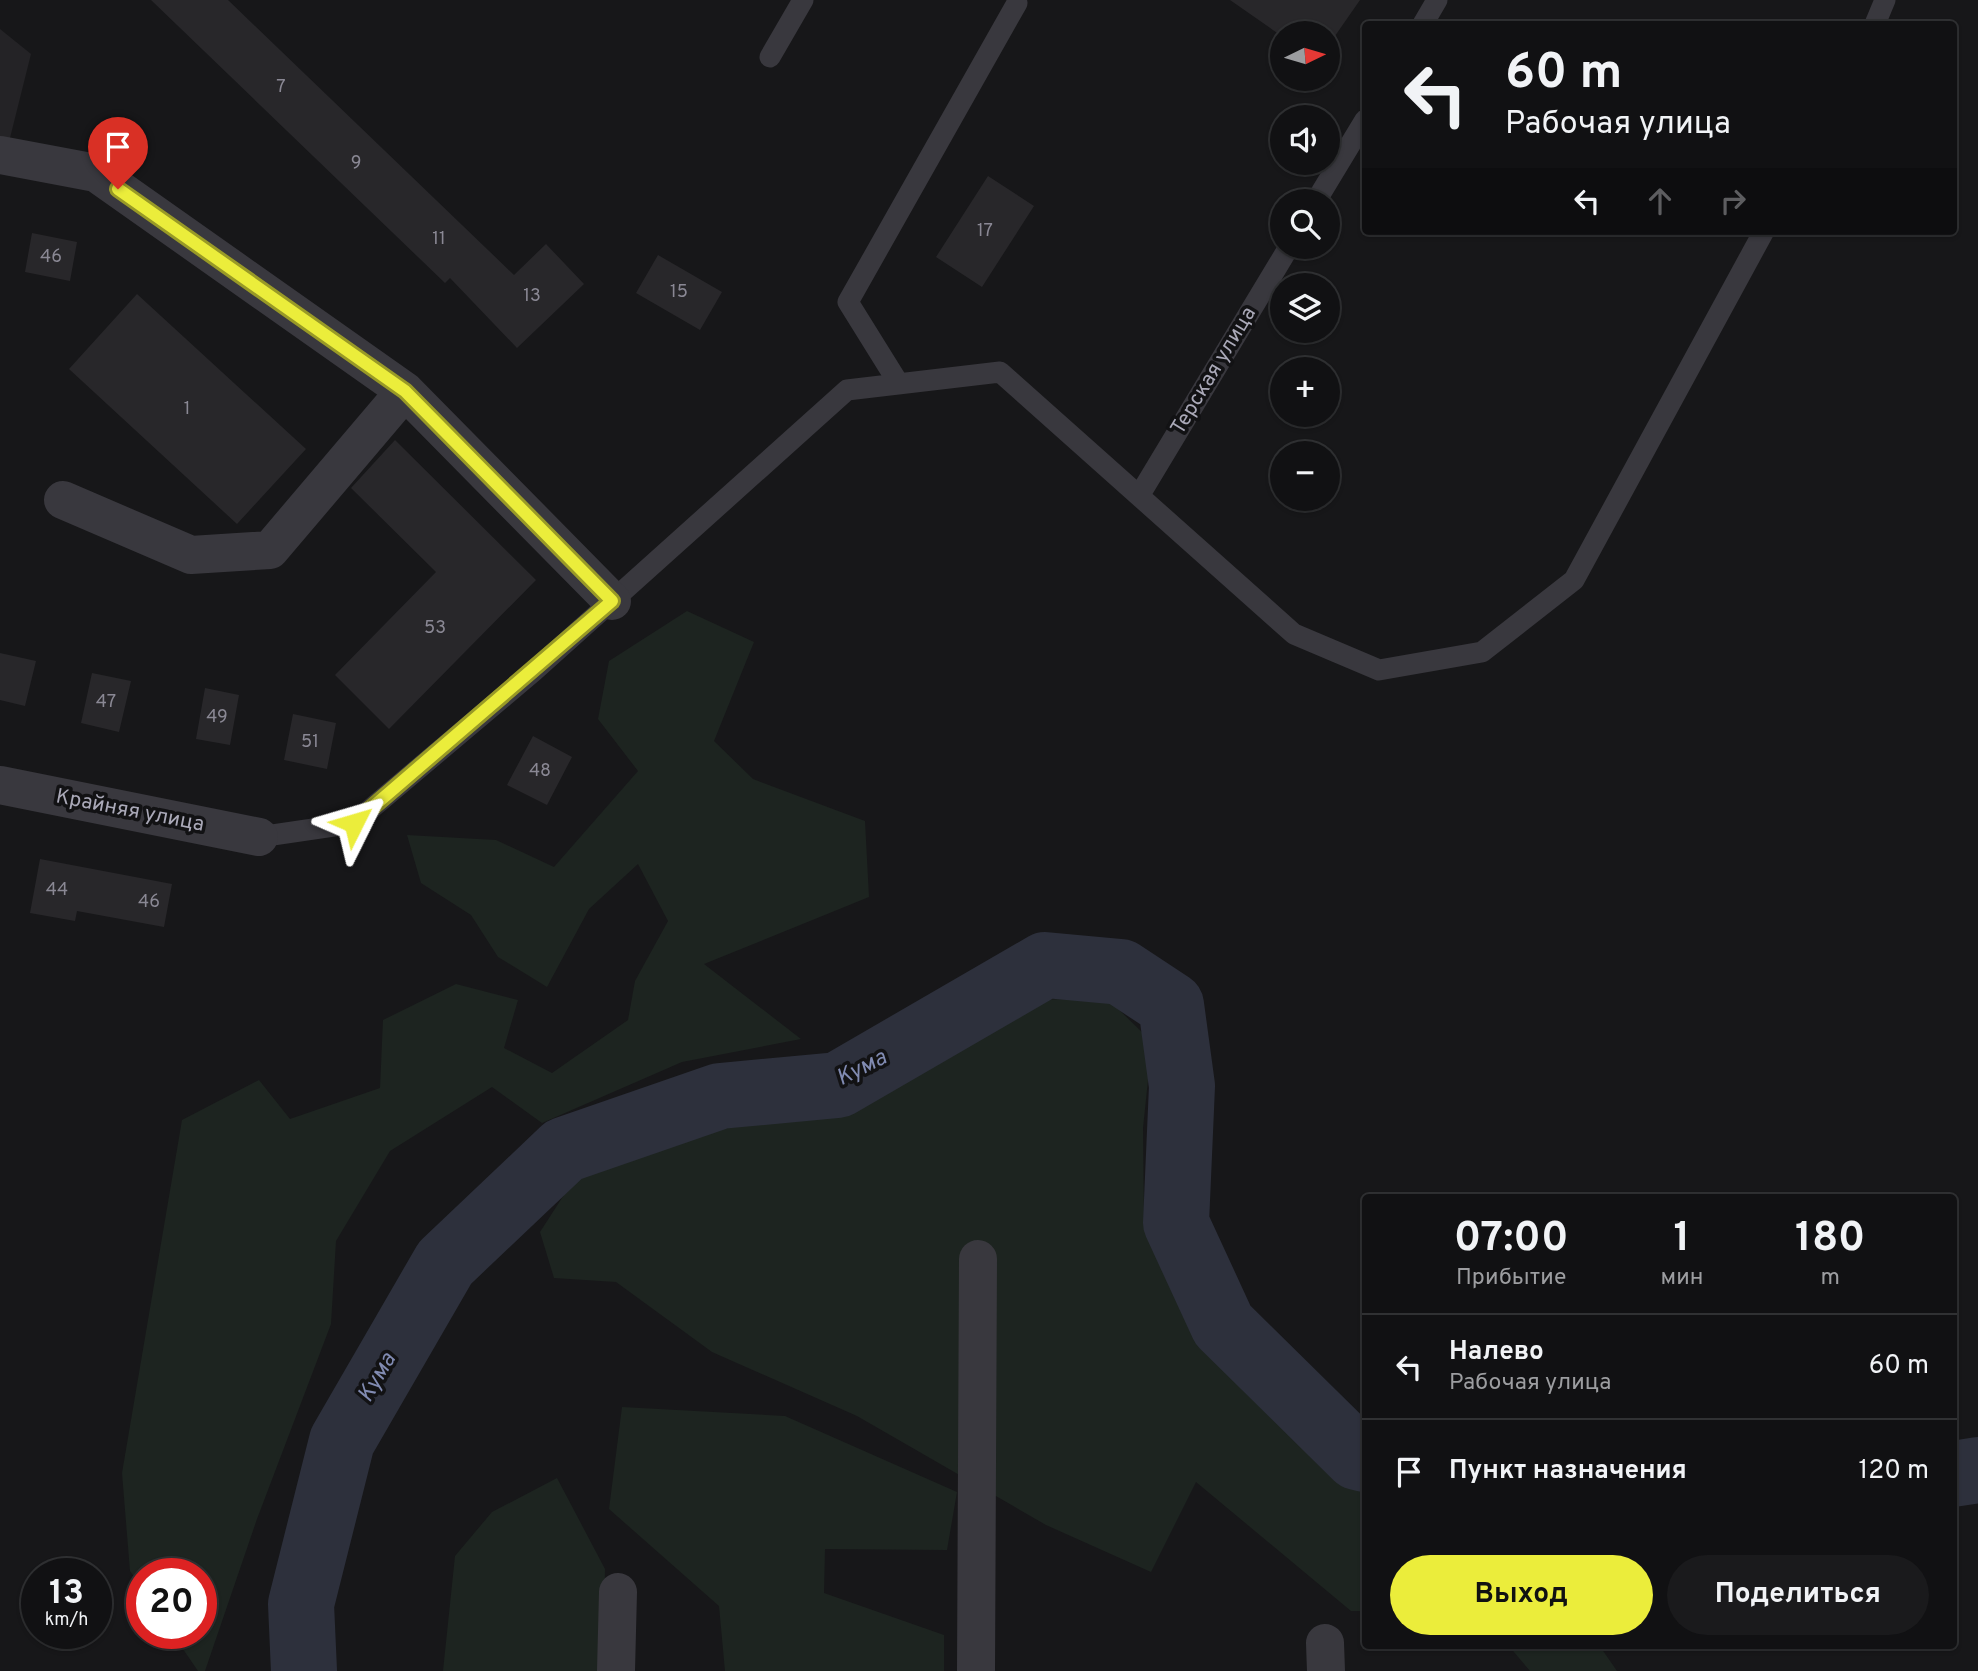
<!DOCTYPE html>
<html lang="ru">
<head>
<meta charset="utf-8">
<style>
	body { margin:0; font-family:Overpass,sans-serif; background:#1a1a1c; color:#f1f3f6; height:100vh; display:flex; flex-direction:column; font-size:26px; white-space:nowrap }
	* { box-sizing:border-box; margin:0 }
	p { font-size:23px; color:#9c9da0 }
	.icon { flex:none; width:38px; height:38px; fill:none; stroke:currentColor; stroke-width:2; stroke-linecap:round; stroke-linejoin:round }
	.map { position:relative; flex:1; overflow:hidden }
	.drawer { position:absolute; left:1362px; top:1194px; width:595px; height:455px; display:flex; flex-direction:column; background:#111113; border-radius:7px; box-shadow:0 2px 5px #0004,0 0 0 2px #303133 }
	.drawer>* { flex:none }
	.guide { position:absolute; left:1362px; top:21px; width:595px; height:214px; border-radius:7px; box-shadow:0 2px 5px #0004,0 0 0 2px #303133; background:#111113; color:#f1f3f6; overflow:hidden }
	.needle { width:46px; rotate:85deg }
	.controls { position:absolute; left:1270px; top:21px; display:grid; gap:14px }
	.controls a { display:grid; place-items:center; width:70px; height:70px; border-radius:50%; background:#111113; box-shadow:0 2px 5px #0004,0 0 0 2px #303133; font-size:35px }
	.speed { position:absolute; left:21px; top:1558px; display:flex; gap:14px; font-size:35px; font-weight:700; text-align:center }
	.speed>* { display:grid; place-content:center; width:91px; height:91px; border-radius:50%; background:#111113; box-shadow:0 2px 5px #0004,0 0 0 2px #303133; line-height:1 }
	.speed small { font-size:18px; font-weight:400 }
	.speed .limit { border:10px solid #d22; background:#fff; color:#111 }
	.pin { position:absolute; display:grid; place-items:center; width:60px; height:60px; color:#fff; margin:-72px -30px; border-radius:50% 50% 50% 0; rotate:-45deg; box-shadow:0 0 7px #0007 }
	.pin .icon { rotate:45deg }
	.me { position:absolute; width:77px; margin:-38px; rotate:50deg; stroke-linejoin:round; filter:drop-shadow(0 0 5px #0008) }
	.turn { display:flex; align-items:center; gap:24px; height:147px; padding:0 28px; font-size:32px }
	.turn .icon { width:91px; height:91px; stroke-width:2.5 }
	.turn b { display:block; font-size:49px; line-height:60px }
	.lanes { display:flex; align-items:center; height:66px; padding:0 28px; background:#0003; justify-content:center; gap:35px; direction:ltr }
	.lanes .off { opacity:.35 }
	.eta { display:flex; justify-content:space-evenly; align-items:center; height:119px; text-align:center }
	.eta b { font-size:42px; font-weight:700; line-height:49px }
	.cta { display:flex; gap:14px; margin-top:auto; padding:14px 28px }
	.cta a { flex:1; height:80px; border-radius:42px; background:#ebed3b; color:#111; font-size:28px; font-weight:700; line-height:80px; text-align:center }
	.cta a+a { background:#1a1a1c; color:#f1f3f6 }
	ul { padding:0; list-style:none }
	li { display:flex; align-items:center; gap:21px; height:105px; padding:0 28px; border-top:2px solid #303133 }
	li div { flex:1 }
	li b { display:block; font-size:26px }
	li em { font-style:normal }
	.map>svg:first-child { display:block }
	.built { fill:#242326 }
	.green { fill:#1d2420 }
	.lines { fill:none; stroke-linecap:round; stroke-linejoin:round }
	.river { stroke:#2d303c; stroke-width:66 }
	.building { fill:#28272a }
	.lane { stroke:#39383e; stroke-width:21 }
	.street { stroke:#39383e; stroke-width:38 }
	.route-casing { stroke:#999a26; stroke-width:18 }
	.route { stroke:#ebed3b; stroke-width:12 }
	.labels { text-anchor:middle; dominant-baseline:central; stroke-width:7; stroke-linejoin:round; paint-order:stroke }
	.number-label { font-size:18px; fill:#8a8894 }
	.street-label { font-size:21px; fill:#aaa9b8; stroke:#121214 }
	.water-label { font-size:23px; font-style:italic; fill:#818bb2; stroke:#121214 }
</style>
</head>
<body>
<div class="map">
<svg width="1978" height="1671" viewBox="0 0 1978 1671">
	<rect width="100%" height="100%" fill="#171719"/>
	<path class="built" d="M0,29L31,54L9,142L0,140Z"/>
	<path class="green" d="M687,611L754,642L714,741L753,779L865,821L869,897L704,964L801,1039L682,1062L542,1123L492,1087L390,1151L336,1241L331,1324L257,1519L205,1671H198L172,1633H201V1573H142V1588L130,1571L122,1473L182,1120L259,1080L290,1119L380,1088L383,1020L456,984L518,1000L504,1048L552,1073L628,1020L635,981L668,921L638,864L589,909L547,987L498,957L471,915L421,883L407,835L496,840L554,867L638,771L598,719L609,661Z
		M1107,998L1152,1042L1143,1128L1144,1224L1192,1328L1348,1478L1365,1481V1611H1351L1196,1482L1151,1572L1046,1525L857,1416L712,1352L616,1282L554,1278L540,1232L580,1170L744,1119L835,1116L1029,1000Z
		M622,1407L785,1416L957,1492L947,1550L825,1549L824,1593L944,1635V1671H725L719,1606L609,1509Z
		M557,1478L605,1569L603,1671H443L455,1556L492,1512Z
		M1508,1645H1599L1617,1671H1530Z"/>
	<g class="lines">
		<path class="river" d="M1953,1474L1978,1470
			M304,1671L301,1604L342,1441L445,1263L564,1150L720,1096L838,1085L1045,965L1121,972L1171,1005L1182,1086L1176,1223L1223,1325L1357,1457L1365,1459"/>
	</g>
	<path class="building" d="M151,0H228L514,275L546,244L584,284L517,348L450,278L445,283Z
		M1230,0H1360L1328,46V33H1283V37Z
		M988,176L1034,206L982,287L936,257Z
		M32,233L77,242L70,281L25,272Z
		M658,255L722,292L700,330L636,293Z
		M137,294L306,449L237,524L69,369Z
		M395,440L536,580L389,729L335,675L436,572L351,488Z
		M0,653L36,661L25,706L0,700Z
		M92,673L131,681L119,732L81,723Z
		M205,688L239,695L230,745L196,739Z
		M293,714L336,723L327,769L284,760Z
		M533,736L572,757L547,805L507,785Z
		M40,859L172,884L164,927L77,911L75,921L30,913Z"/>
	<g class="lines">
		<path class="lane" d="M1423,24L1437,0
			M1875,24L1885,0
			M770,57L803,0
			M1316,201L1365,120
			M899,384L848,302L1017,3
			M1139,496L1289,247
			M259,837L354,823L534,671L847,390L1000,372L1294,634L1379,670L1482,652L1574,580L1764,231"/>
		<path class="street" d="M0,155L96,173L405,391L612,601
			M63,500L191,555L270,550L405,391
			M0,785L259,837
			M1325,1643L1326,1671
			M616,1671L618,1592
			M976,1671L978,1259"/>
	</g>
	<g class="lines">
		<defs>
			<path id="route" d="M118,189L405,391L612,601L354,823"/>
		</defs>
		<use href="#route" class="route-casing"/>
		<use href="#route" class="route"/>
	</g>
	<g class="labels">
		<g class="number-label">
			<text x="281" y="87">7</text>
			<text x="356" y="163">9</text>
			<text x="985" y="231">17</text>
			<text x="439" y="239">11</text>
			<text x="51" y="257">46</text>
			<text x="679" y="292">15</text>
			<text x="532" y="296">13</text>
			<text x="187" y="409">1</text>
			<text x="435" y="628">53</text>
			<text x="106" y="702">47</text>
			<text x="217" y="717">49</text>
			<text x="310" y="742">51</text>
			<text x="540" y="771">48</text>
			<text x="57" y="890">44</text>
			<text x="149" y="902">46</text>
		</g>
		<g class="street-label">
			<text transform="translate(1214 371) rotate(-59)">Терская улица</text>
			<text transform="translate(130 811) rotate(11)">Крайняя улица</text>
		</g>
		<g class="water-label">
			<text transform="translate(862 1069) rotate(-27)">Кума</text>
			<text transform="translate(378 1378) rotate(-60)">Кума</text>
		</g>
	</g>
</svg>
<div class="controls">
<a><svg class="needle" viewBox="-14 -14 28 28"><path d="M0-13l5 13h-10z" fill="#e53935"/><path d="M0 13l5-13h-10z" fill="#9c9da0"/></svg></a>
<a><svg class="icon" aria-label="sound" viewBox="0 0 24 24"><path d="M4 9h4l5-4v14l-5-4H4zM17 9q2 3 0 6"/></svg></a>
<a><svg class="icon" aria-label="search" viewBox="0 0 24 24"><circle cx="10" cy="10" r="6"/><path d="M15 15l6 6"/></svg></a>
<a><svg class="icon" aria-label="layers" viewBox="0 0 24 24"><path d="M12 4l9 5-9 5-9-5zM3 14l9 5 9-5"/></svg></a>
<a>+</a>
<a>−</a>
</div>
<div class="speed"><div>13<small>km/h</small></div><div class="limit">20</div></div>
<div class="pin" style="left:118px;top:189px;background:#d93025"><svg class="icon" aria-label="arrive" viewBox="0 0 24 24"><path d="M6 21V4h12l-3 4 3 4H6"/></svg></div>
<svg class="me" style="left:354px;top:823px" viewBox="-20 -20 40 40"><path d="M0-17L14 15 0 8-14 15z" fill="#ebed3b" stroke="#fff" stroke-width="4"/></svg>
<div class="guide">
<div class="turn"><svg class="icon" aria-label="left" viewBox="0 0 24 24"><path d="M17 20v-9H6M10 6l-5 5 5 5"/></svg><div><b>60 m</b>Рабочая улица</div></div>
<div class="lanes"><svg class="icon" aria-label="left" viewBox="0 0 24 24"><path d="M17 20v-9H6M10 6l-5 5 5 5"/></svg><svg class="icon off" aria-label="ahead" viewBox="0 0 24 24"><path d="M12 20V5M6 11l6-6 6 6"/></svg><svg class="icon off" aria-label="right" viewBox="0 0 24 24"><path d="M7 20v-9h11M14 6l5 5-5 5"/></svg></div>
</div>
<section class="drawer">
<div class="eta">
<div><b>07:00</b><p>Прибытие</p></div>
<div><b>1</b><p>мин</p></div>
<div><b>180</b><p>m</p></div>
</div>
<ul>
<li><svg class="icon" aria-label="left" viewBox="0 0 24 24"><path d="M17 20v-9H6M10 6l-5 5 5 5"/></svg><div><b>Налево</b><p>Рабочая улица</p></div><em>60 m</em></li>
<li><svg class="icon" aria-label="arrive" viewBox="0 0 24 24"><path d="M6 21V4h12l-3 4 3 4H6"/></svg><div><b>Пункт назначения</b></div><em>120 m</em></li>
</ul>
<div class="cta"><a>Выход</a><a>Поделиться</a></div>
</section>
</div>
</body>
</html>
